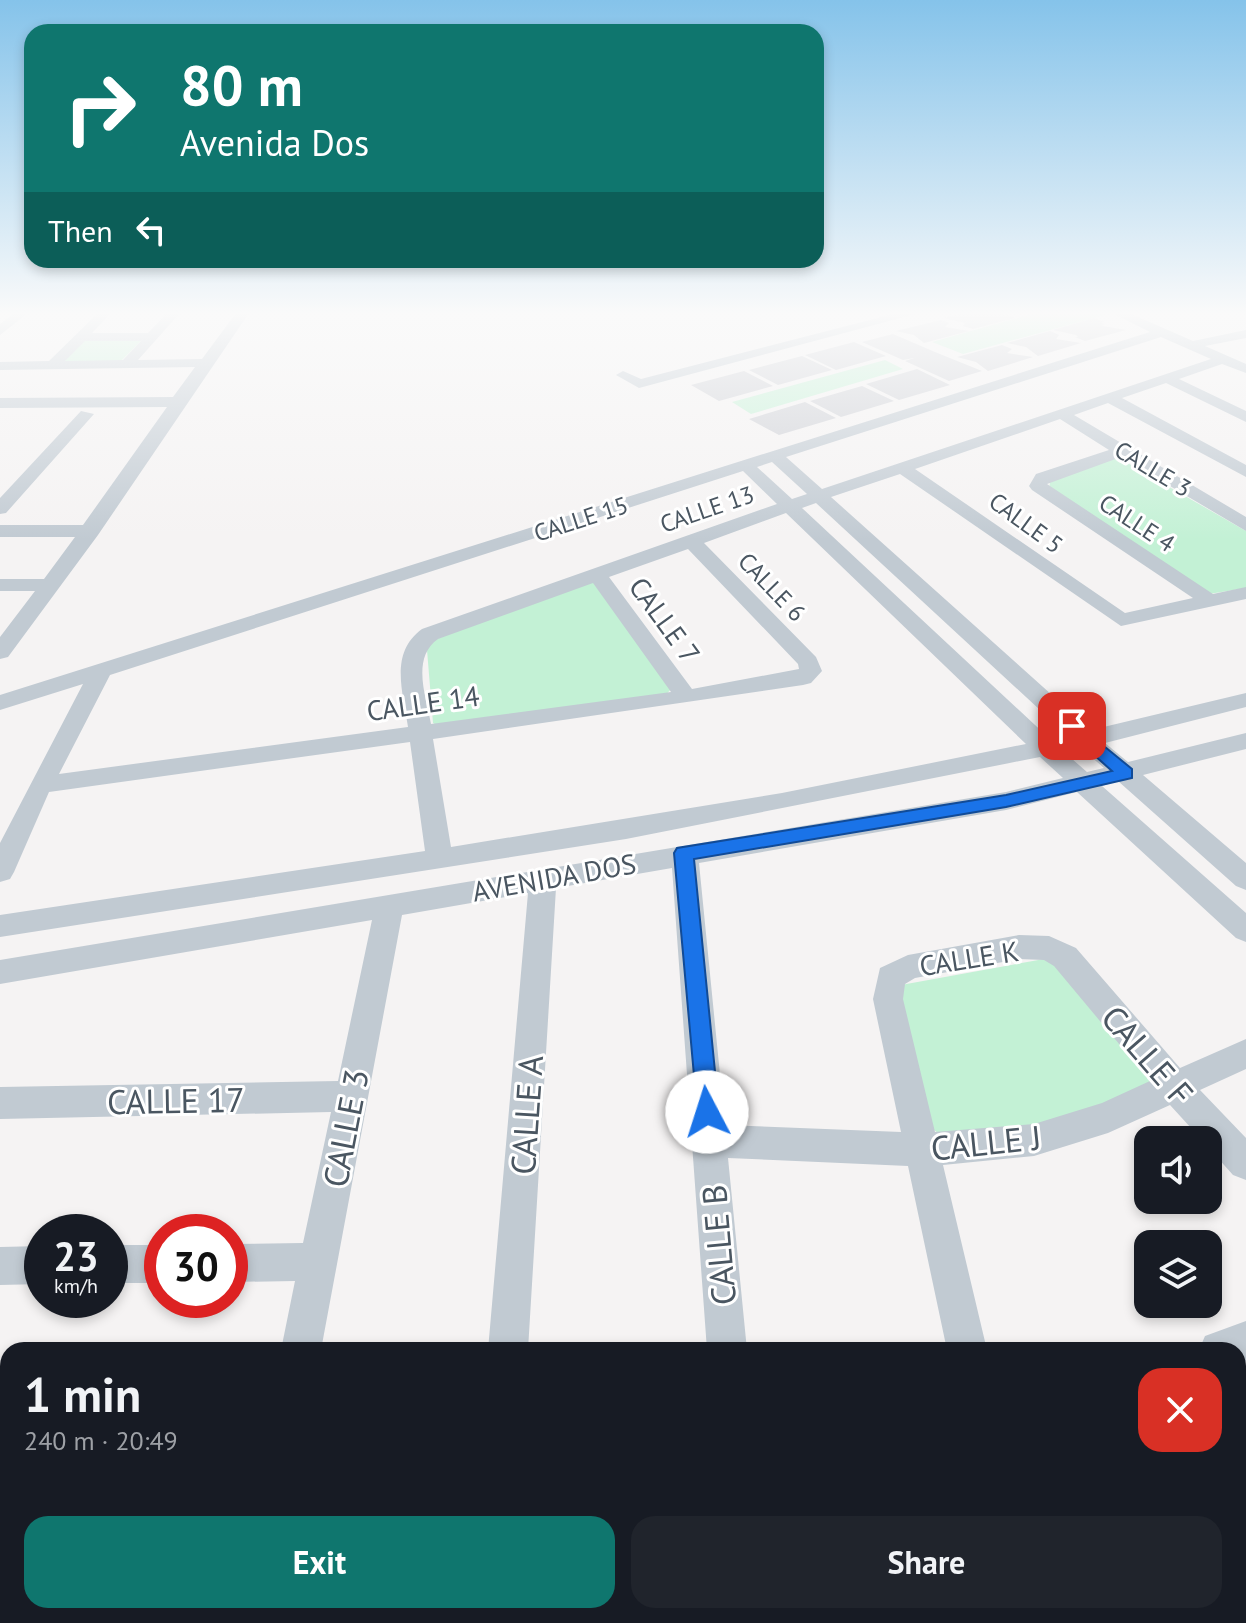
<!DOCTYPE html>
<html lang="en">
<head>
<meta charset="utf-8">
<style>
	body { margin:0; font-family:"PT Sans",sans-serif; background:#20242c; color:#f1f3f6; height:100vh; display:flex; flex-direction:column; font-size:30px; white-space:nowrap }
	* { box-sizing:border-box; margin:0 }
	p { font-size:26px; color:#9ea1a6 }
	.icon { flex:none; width:44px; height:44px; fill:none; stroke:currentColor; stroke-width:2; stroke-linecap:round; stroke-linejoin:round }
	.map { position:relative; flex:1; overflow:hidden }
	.details { position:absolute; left:0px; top:1342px; width:1246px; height:282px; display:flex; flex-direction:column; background:#171b24; border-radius:24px 24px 0 0; box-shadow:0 4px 12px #0003 }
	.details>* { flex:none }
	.top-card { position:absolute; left:24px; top:24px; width:800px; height:244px; border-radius:24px; box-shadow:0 4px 12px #0003; background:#0f766e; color:#fff; overflow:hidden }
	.buttons { position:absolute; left:1134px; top:1126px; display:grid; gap:16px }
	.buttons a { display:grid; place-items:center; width:88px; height:88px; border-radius:16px; background:#171b24; box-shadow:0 4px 12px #0003; font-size:40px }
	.speed { position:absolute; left:24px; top:1214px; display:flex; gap:16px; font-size:40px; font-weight:700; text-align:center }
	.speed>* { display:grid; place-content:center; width:104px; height:104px; border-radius:50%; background:#171b24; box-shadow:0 4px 12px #0003; line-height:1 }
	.speed small { font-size:20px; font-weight:400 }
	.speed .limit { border:12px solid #d22; background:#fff; color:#111 }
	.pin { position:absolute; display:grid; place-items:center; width:68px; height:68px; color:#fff; margin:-34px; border-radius:16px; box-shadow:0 4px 12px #0006 }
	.me { position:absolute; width:88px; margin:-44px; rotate:355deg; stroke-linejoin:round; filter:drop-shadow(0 0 6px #0008) }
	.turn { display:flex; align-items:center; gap:28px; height:168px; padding:0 24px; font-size:36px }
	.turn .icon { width:104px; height:104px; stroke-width:2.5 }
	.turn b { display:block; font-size:56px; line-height:68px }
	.then { display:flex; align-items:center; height:76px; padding:0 24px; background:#0003; gap:16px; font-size:30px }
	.round { display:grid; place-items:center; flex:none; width:84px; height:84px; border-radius:24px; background:#20242c }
	.overview { display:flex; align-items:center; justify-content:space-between; height:136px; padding:0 24px }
	h1 { font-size:48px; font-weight:800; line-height:60px }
	.cta { display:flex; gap:16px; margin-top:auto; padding:16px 24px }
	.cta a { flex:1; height:92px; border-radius:24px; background:#0f766e; color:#fff; font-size:32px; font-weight:800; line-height:92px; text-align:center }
	.cta a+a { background:#20242c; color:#f1f3f6 }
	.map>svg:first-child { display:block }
	.green { fill:#c3f1d5 }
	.building { fill:#cdcfd5 }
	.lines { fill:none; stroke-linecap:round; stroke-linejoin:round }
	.minor { fill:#c1cad2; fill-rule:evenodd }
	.route { fill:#1a73e8; stroke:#114b97; stroke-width:2 }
	.labels { text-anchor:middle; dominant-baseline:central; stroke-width:6; stroke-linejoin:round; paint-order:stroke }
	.far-street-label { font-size:24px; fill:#4a5661; stroke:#fff }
	.street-label { font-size:28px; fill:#4a5661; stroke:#fff }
	.near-street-label { font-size:34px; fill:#4a5661; stroke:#fff }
</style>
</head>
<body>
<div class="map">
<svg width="1246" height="1623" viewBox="0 0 1246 1623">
	<rect width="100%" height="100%" fill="#f5f3f3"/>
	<path class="green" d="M1035,313L1108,314L963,354L932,342Z
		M81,341L140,340L141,341L120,362L58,363Z
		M885,360L903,369L751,414L732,402Z
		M1117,457L1246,531V588L1209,594L1049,490L1050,482Z
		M593,582L671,689L663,698L442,728L433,723L427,650L434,639Z
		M1044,959L1059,966L1153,1077L1148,1085L1063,1121L945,1138L927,1125L894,993L901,985Z"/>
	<path class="building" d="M964,313L1004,314L1015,318L973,329L963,326L965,323L944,318Z
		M1094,318L1104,322L1101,323L1105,324L1101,325L1103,326L1126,330L1085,341L1075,337H1078L1076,335L1053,330Z
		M941,320L949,323L945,327L969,331L924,343L914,335L896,331Z
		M1050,331L1059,335L1056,339L1081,343L1038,356L1026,347L1007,343Z
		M893,334L935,352L982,371L949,381L905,361L914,358L903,360L862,342Z
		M854,342L886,356L836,370L805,355Z
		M1002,345L1012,349L1007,353L1033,357L988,371L976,362L957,357Z
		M802,356L832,370L778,385L749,370Z
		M917,369L950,385L899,400L866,384Z
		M744,371L773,386L719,401L691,385Z
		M862,386L894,401L841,417L810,401Z
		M805,402L836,418L779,435L749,419Z"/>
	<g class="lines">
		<path class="minor" d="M14,313H28L0,335V324Z
			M98,313H111L92,333H148L167,313H180L138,360L202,359L236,313H249L98,535L8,657L0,659V637L35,591H0V579H44L75,537H0V525H83L167,407L0,408V398L173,397L195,367L0,370V362L49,361ZM85,341H141L123,360L65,361Z
			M897,313H919L639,388L616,375L623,371L641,379Z
			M1112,313H1129L1193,341L1246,330V338L1205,346L1246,364V373L1222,364L1179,379L1246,411V422L1166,383L1122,398L1246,465V477L1108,403L1074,415L1246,517V531L1121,457L1047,484L1213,594L1246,587V599L1121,626L900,474L831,497L1091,730L1246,693V707L1105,743L1128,762L1246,733V749L1143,775L1246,863V890L1236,886L1118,781L1102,786L1246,913V942L1236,938L1077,792L1006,810L699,863L725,1125L901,1132L873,999L880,968L908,955L1019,935L1049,936L1076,948L1180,1068L1246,1039V1069L1200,1090L1246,1138V1180L1233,1175L1208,1147V1140H1202L1170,1105L1108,1133L1034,1156L943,1165L987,1350H947L908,1166L728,1158L747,1350H707L672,868L556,888L528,1350H488L528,893L402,915L321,1350H281L295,1281L230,1282V1244L303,1243L331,1112L0,1119V1087L338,1081L372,920L0,984V960L1006,792L1063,778L1040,757L626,839L0,937V915L425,851L410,742L49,792L14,872L10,879L0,882V843L83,684L0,710V695L1150,332ZM1161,337L1211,359L822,489L786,457ZM1060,419L1109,450L1036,474L1029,486L1032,490L1193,598L1125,613L915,469ZM772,462L807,494L792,499L757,467ZM743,471L777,504L422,629C389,653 403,692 408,727L59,774L110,675ZM816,503L1067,735L1050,739L802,508ZM786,513L1026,744L782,793L451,847L433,739L803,685L811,683L822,671L816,657L704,543ZM688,549L798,664L799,669L692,689L609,577ZM593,583L671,692L431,724C426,696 411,658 438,639ZM1081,748L1104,768L1087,772L1064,752ZM1019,959L1044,960L1054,966L1150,1081L1102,1103L1034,1124L935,1132L903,999L905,984L915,978Z
			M81,411L94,414L6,513L0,514V498Z
			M110,1245H162V1283H110Z
			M42,1246V1284L0,1285V1247Z
			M1246,1321V1361L1238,1364V1350H1199L1205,1336Z
			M0,1459H8V1503H0Z
			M224,1616H272L270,1623H222Z
			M465,1616H513L512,1623H464Z
			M726,1616H774L775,1623H727Z"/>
	</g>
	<linearGradient id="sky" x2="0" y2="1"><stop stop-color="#85c3ea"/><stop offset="0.58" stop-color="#fafafa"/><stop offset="1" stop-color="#fafafa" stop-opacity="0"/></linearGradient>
	<rect width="1246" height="540" fill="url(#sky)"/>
	<path class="route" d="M1072,720L1132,769V778L1006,807L694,859L719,1112L715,1120L707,1123L698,1120L674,853L677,848L1006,795L1112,771L1066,730L1063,726Z"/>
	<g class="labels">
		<g class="far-street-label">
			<text transform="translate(1153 469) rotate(31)">CALLE 3</text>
			<text transform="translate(707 509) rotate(-19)">CALLE 13</text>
			<text transform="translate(581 519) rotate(-18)">CALLE 15</text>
			<text transform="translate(1026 523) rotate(36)">CALLE 5</text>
			<text transform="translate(1137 523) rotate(33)">CALLE 4</text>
			<text transform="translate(772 587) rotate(46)">CALLE 6</text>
		</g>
		<g class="street-label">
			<text transform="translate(665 620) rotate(54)">CALLE 7</text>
			<text transform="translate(423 703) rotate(-8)">CALLE 14</text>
			<text transform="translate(554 877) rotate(-10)">AVENIDA DOS</text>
			<text transform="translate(969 958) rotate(-9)">CALLE K</text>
		</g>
		<g class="near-street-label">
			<text transform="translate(1148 1055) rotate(49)">CALLE F</text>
			<text transform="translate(176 1100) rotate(-1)">CALLE 17</text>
			<text transform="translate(526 1115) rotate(-86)">CALLE A</text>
			<text transform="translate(345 1128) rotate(-79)">CALLE 3</text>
			<text transform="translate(986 1142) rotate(-6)">CALLE J</text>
			<text transform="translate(718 1245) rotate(-95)">CALLE B</text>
		</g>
	</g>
</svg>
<div class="buttons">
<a><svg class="icon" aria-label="sound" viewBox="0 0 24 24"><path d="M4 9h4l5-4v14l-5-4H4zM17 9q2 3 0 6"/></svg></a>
<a><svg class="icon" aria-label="layers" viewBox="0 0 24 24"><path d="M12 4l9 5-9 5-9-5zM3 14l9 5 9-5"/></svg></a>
</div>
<div class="speed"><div>23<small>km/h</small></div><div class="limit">30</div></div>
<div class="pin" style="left:1072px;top:726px;background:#d93025"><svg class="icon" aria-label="arrive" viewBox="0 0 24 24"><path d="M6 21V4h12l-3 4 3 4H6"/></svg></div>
<svg class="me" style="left:707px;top:1112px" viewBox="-20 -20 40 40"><circle r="19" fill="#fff"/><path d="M0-13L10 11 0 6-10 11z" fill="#1a73e8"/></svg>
<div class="top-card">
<div class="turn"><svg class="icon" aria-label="right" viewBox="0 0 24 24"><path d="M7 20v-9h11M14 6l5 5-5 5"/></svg><div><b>80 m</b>Avenida Dos</div></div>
<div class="then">Then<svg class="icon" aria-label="left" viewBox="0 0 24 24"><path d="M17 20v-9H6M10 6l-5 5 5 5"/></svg></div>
</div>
<section class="details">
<div class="overview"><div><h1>1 min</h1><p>240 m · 20:49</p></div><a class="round" style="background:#d93025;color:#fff"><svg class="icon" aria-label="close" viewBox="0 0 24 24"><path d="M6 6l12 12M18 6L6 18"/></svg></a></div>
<div class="cta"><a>Exit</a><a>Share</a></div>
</section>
</div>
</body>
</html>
